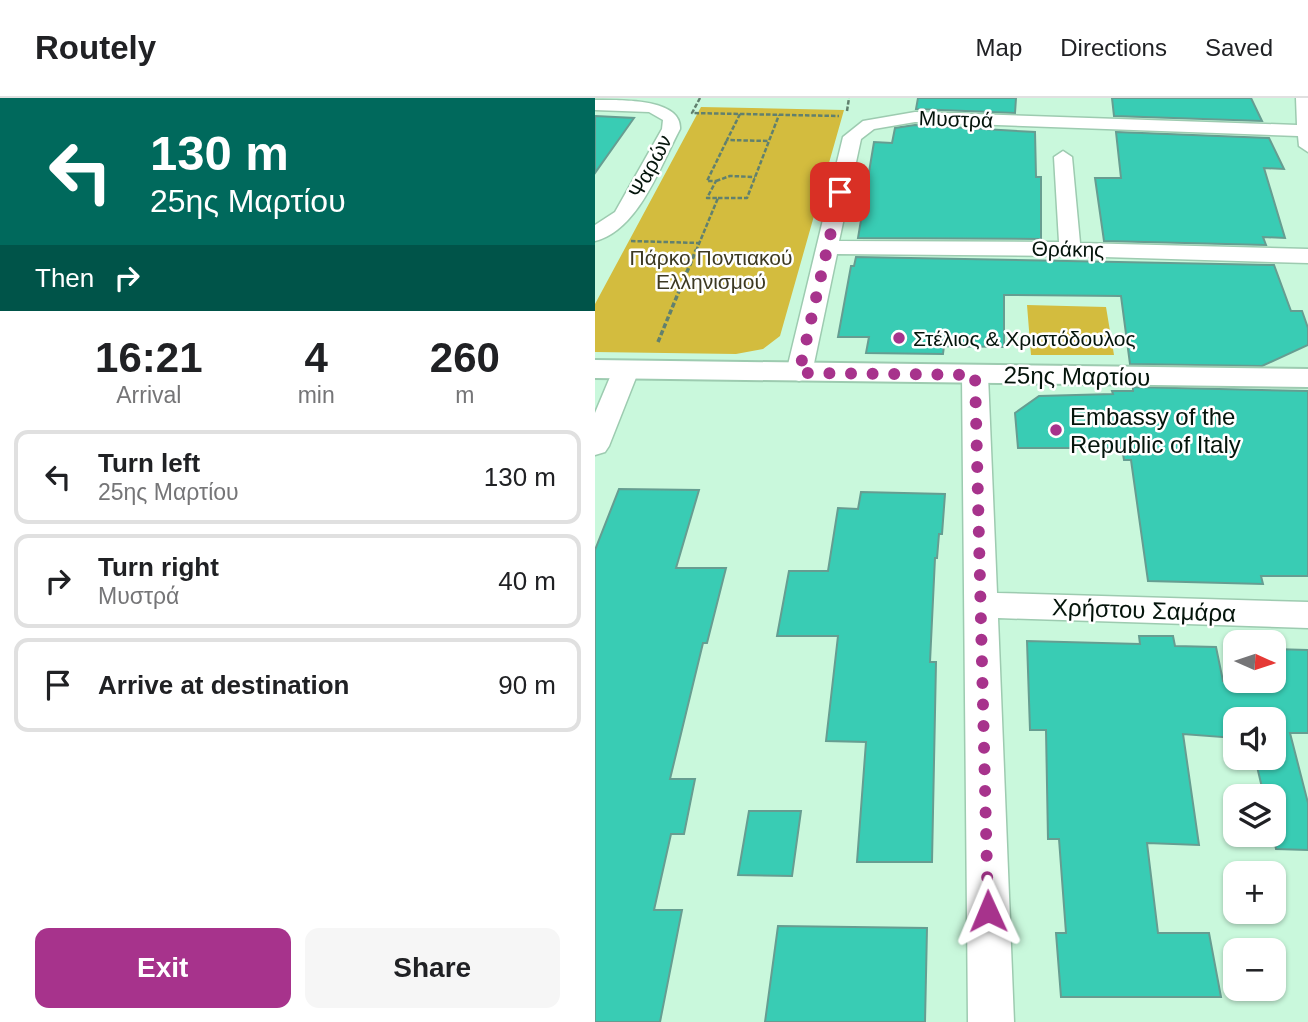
<!DOCTYPE html>
<html lang="en">
<head>
<meta charset="utf-8">
<style>
	body { margin:0; font-family:Arial,sans-serif; background:#f6f6f6; color:#202124; height:100vh; display:flex; flex-direction:column; font-size:26px; white-space:nowrap }
	* { box-sizing:border-box; margin:0 }
	p { font-size:23px; color:#757577 }
	.icon { flex:none; width:38px; height:38px; fill:none; stroke:currentColor; stroke-width:2; stroke-linecap:round; stroke-linejoin:round }
	.map { position:relative; flex:1; overflow:hidden }
	.side { display:flex; flex-direction:column; background:#fff; width:595px }
	.side>* { flex:none }
	.hud { background:#00695c; color:#fff; overflow:hidden }
	.needle { width:46px; rotate:93deg }
	.fabs { position:absolute; left:628px; top:532px; display:grid; gap:14px }
	.fabs a { display:grid; place-items:center; width:63px; height:63px; border-radius:14px; background:#fff; box-shadow:0 2px 5px #0004; font-size:35px }
	.pin { position:absolute; display:grid; place-items:center; width:60px; height:60px; color:#fff; margin:-30px; border-radius:14px; box-shadow:0 4px 10px #0006 }
	.me { position:absolute; width:77px; margin:-38px; rotate:359deg; stroke-linejoin:round; filter:drop-shadow(0 0 5px #0008) }
	.turn { display:flex; align-items:center; gap:24px; height:147px; padding:0 35px; font-size:32px }
	.turn .icon { width:91px; height:91px; stroke-width:2.5 }
	.turn b { display:block; font-size:49px; line-height:60px }
	.then { display:flex; align-items:center; height:66px; padding:0 35px; background:#0003; gap:14px; font-size:26px }
	.eta { display:flex; justify-content:space-evenly; align-items:center; height:119px; text-align:center }
	.eta b { font-size:42px; font-weight:700; line-height:49px }
	.action { display:flex; gap:14px; margin-top:auto; padding:14px 35px }
	.action a { flex:1; height:80px; border-radius:14px; background:#a7338c; color:#fff; font-size:28px; font-weight:700; line-height:80px; text-align:center }
	.action a+a { background:#f6f6f6; color:#202124 }
	ul { padding:0; list-style:none }
	li { display:flex; align-items:center; gap:21px; height:94px; margin:0 14px 10px; padding:0 21px; border:4px solid #e0e0e0; border-radius:14px }
	li div { flex:1 }
	li b { display:block; font-size:26px }
	li em { font-style:normal }
	header { display:flex; align-items:center; gap:42px; box-sizing:border-box; height:98px; padding:0 35px; background:#fff; border-bottom:2px solid #e0e0e0 }
	header strong { font-size:33px }
	nav { display:flex; gap:38px; margin-inline-start:auto; font-size:24px }
	main { display:flex; flex:1; min-height:0 }
	.map>svg:first-child { display:block }
	.green { fill:#d3bc3e }
	.building { fill:#39ccb4; stroke:#669d91; stroke-width:2 }
	.lines { fill:none; stroke-linecap:round; stroke-linejoin:round }
	.minor-casing { stroke:#9dcbb0; stroke-width:3 }
	.tertiary-casing { stroke:#9dcbb0; stroke-width:4 }
	.path-far1 { stroke:#61806e; stroke-width:2.5; stroke-dasharray:4.5 2; stroke-linecap:butt }
	.path { stroke:#61806e; stroke-width:3.5; stroke-dasharray:5 2.5; stroke-linecap:butt }
	.minor { fill:#fff; fill-rule:evenodd }
	.tertiary { fill:#fff; fill-rule:evenodd }
	.route { stroke:#a7338c; stroke-width:12; stroke-dasharray:0 21.6 }
	.poi-dot { fill:#a7338c; stroke:#fff; stroke-width:2.5 }
	.labels { text-anchor:middle; dominant-baseline:central; stroke-width:5; stroke-linejoin:round; paint-order:stroke }
	.far-street-label { font-size:21px; fill:#04140b; stroke:#fff }
	.far-park-label { font-size:21px; fill:#3d3922; stroke:#fff }
	.far-poi-label { font-size:21px; fill:#04140b; stroke:#fff; text-anchor:start }
	.street-label { font-size:24px; fill:#04140b; stroke:#fff }
	.poi-label { font-size:24px; fill:#04140b; stroke:#fff; text-anchor:start }
</style>
</head>
<body>
<header>
<strong>Routely</strong>
<nav><a>Map</a><a>Directions</a><a>Saved</a></nav>
</header>
<main>
<section class="side">
<div class="hud">
<div class="turn"><svg class="icon" aria-label="left" viewBox="0 0 24 24"><path d="M17 20v-9H6M10 6l-5 5 5 5"/></svg><div><b>130 m</b>25ης Μαρτίου</div></div>
<div class="then">Then<svg class="icon" aria-label="right" viewBox="0 0 24 24"><path d="M7 20v-9h11M14 6l5 5-5 5"/></svg></div>
</div>
<div class="eta">
<div><b>16:21</b><p>Arrival</p></div>
<div><b>4</b><p>min</p></div>
<div><b>260</b><p>m</p></div>
</div>
<ul>
<li><svg class="icon" aria-label="left" viewBox="0 0 24 24"><path d="M17 20v-9H6M10 6l-5 5 5 5"/></svg><div><b>Turn left</b><p>25ης Μαρτίου</p></div><em>130 m</em></li>
<li><svg class="icon" aria-label="right" viewBox="0 0 24 24"><path d="M7 20v-9h11M14 6l5 5-5 5"/></svg><div><b>Turn right</b><p>Μυστρά</p></div><em>40 m</em></li>
<li><svg class="icon" aria-label="arrive" viewBox="0 0 24 24"><path d="M6 21V4h12l-3 4 3 4H6"/></svg><div><b>Arrive at destination</b></div><em>90 m</em></li>
</ul>
<div class="action"><a>Exit</a><a>Share</a></div>
</section>
<div class="map">
<svg width="713" height="924" viewBox="0 0 713 924">
	<rect width="100%" height="100%" fill="#c9f8dc"/>
	<path class="green" d="M106,9L249,12L185,238L168,251L141,256L0,254V206Z
		M432,207L511,209L519,257H436Z"/>
	<path class="building" d="M323,0H421L420,15L321,11Z
		M517,0H656L667,23L519,18Z
		M0,18L39,20L0,75Z
		M320,27L440,34L441,79H446V141L263,140L279,44L297,45L300,30Z
		M521,34L674,40L689,71L669,70L690,140L668,139L671,147L509,143L500,80H526Z
		M261,159L679,167L696,213H707L713,230V247L667,268L535,266L526,198L409,197V249L349,248L348,256L271,255L274,239H243L256,168H259Z
		M538,289L713,293V478H666L668,486L553,483L536,362H529L527,350H423L420,315L444,298L518,296L517,293H538Z
		M24,391L104,392L81,470H131L112,545H108L75,681H100L89,736H76L59,812H87L65,924H0V452Z
		M266,394L350,396L347,436H344L342,460H340L335,564H341L337,764H262L271,644L231,643L243,538H182L194,473H233L243,410L263,411Z
		M544,538H578L580,548L621,549L628,583H679V551L713,552V635H695L713,705V752L681,751L678,737L679,698H669L660,660H679V621H640V640L588,636L604,747L552,745L563,835H614L626,899H466L461,835H471L464,741H453L451,632H435L432,543L545,546Z
		M154,713H206L197,778L143,777Z
		M183,828L332,830L330,924H170Z"/>
	<g class="lines">
		<defs>
			<path id="minor" d="M701,0H713V54L704,48L703,38L320,24L279,31L266,41L244,143L464,144L459,59L468,53L477,59L485,145L713,151V165L475,158L242,156L217,275L213,280L204,283L195,280L191,275L248,39L268,23L320,14L702,27Z
				M0,2C25,2 87,0 85,31C66,67 43,133 0,143V127L20,114L67,31L68,22L54,14L0,12Z
				M31,264L40,267L44,272L14,348L10,354L0,357V315L18,272L22,267Z
				M380,269L389,272L393,277L402,495L713,504V530L403,520L419,924H373L367,277L371,272Z"/>
			<path id="tertiary" d="M0,262L713,271V289L0,280Z"/>
		</defs>
		<use href="#minor" class="minor-casing"/>
		<use href="#tertiary" class="tertiary-casing"/>
		<path class="path-far1" d="M105,0L97,15L244,18
			M252,13L254,0
			M145,16L132,42L174,43
			M121,83L135,78L160,79
			M123,100H152L184,17
			M36,143L104,145
			M101,153L123,100H112L121,83H112L132,42"/>
		<path class="path" d="M63,244L101,152"/>
		<use href="#minor" class="minor"/>
		<use href="#tertiary" class="tertiary"/>
	</g>
	<g class="lines">
		<path class="route" d="M245,94L204,275L380,277L393,813"/>
	</g>
	<g class="poi-dot">
		<circle cx="304" cy="240" r="7"/>
		<circle cx="461" cy="332" r="7"/>
	</g>
	<g class="labels">
		<g class="far-street-label">
			<text transform="translate(361 21) rotate(2)">Μυστρά</text>
			<text transform="translate(55 68) rotate(-62)">Ψαρών</text>
			<text transform="translate(473 151) rotate(1)">Θράκης</text>
		</g>
		<g class="far-park-label">
			<text x="116" y="159">Πάρκο Ποντιακού<tspan x="116" dy="24">Ελληνισμού</tspan></text>
		</g>
		<g class="far-poi-label">
			<text x="318" y="240">Στέλιος &amp; Χριστόδουλος</text>
		</g>
		<g class="street-label">
			<text transform="translate(482 278) rotate(1)">25ης Μαρτίου</text>
			<text transform="translate(549 512) rotate(2)">Χρήστου Σαμάρα</text>
		</g>
		<g class="poi-label">
			<text x="475" y="318">Embassy of the<tspan x="475" dy="28">Republic of Italy</tspan></text>
		</g>
	</g>
</svg>
<div class="fabs">
<a><svg class="needle" viewBox="-14 -14 28 28"><path d="M0-13l5 13h-10z" fill="#e53935"/><path d="M0 13l5-13h-10z" fill="#757577"/></svg></a>
<a><svg class="icon" aria-label="sound" viewBox="0 0 24 24"><path d="M4 9h4l5-4v14l-5-4H4zM17 9q2 3 0 6"/></svg></a>
<a><svg class="icon" aria-label="layers" viewBox="0 0 24 24"><path d="M12 4l9 5-9 5-9-5zM3 14l9 5 9-5"/></svg></a>
<a>+</a>
<a>−</a>
</div>
<div class="pin" style="left:245px;top:94px;background:#d93025"><svg class="icon" aria-label="arrive" viewBox="0 0 24 24"><path d="M6 21V4h12l-3 4 3 4H6"/></svg></div>
<svg class="me" style="left:393px;top:813px" viewBox="-20 -20 40 40"><path d="M0-17L14 15 0 8-14 15z" fill="#a7338c" stroke="#fff" stroke-width="4"/></svg>
</div>
</main>
</body>
</html>
